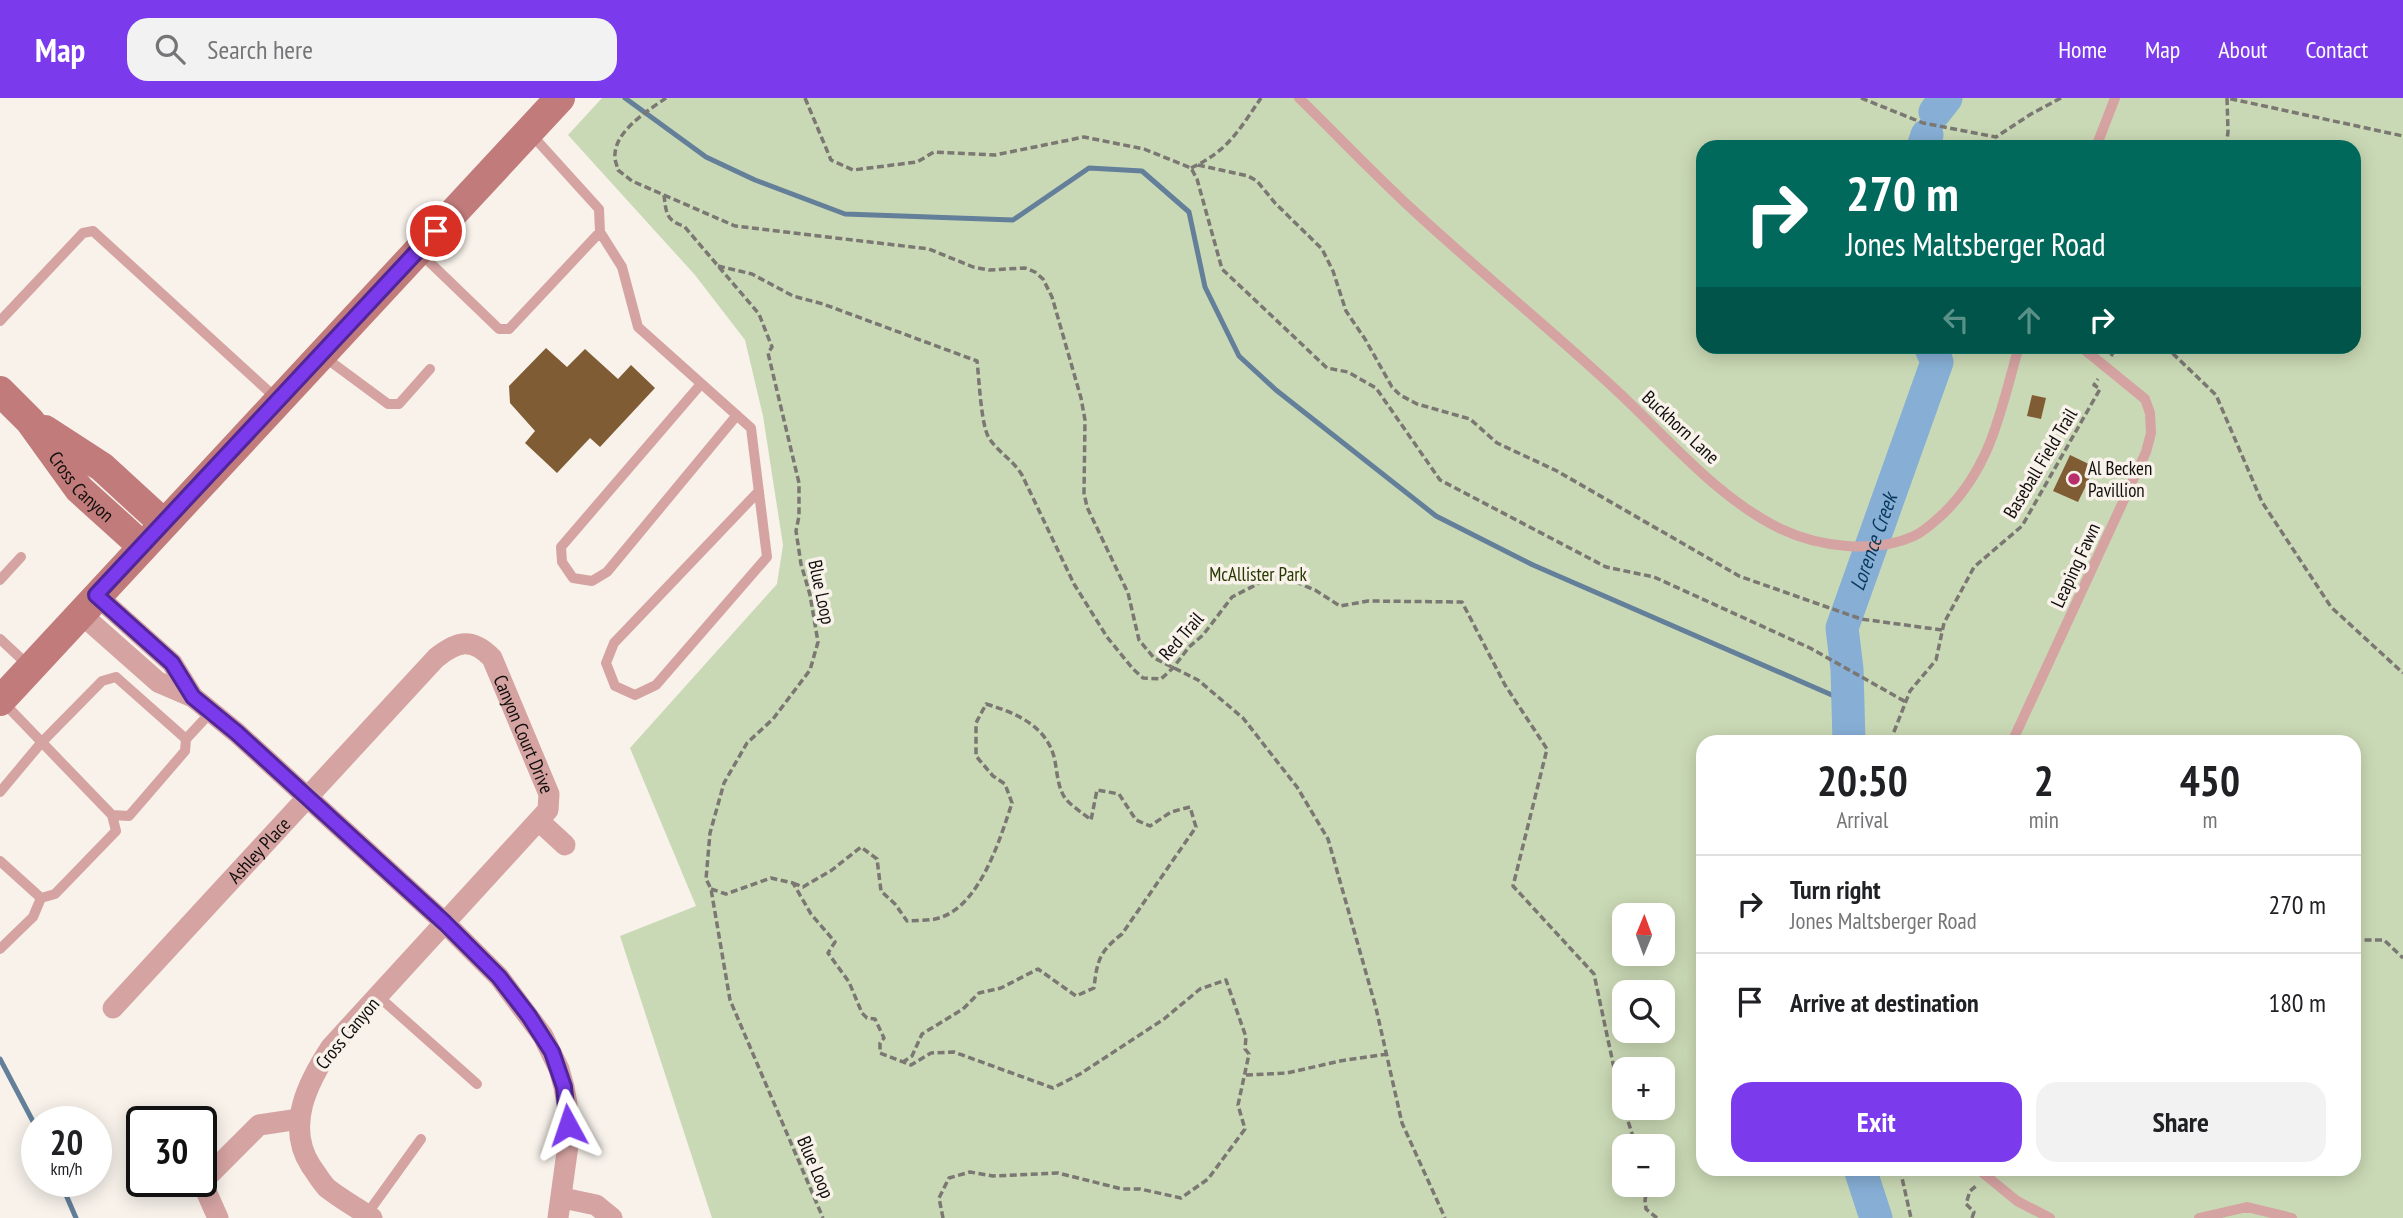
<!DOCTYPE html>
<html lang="en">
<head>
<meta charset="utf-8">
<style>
	body { margin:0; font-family:"PT Sans Narrow",sans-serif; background:#f2f2f2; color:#202124; height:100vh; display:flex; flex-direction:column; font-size:26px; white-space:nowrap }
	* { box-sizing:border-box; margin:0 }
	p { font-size:23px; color:#757577 }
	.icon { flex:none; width:38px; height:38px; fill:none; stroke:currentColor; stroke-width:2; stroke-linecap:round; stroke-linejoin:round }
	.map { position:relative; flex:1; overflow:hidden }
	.details { position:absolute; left:1696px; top:637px; width:665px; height:441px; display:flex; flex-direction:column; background:#fff; border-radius:21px; box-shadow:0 4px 18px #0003 }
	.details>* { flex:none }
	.guide { position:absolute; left:1696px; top:42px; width:665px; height:214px; border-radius:21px; box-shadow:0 4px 18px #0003; background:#00695c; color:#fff; overflow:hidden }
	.needle { width:46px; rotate:1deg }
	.tools { position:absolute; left:1612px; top:805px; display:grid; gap:14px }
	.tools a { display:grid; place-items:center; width:63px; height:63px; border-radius:14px; background:#fff; box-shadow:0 4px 18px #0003; font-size:35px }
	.speed { position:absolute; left:21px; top:1008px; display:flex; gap:14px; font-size:35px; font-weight:700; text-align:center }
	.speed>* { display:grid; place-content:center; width:91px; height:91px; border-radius:50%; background:#fff; box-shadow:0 4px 18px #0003; line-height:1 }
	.speed small { font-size:18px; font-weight:400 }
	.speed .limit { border:4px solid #111; border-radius:10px; background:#fff; color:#111 }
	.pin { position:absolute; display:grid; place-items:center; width:60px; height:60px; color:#fff; margin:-30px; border:4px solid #fff; border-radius:50%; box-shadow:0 2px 7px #0007 }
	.me { position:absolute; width:77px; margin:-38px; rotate:355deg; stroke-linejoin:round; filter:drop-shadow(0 0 5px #0008) }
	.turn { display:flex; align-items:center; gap:24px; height:147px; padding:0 35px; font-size:32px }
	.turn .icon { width:91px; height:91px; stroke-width:2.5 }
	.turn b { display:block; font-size:49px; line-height:60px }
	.lanes { display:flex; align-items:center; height:66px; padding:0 35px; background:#0003; justify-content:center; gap:35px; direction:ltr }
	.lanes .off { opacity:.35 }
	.eta { display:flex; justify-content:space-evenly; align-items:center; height:119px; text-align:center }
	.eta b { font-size:42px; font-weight:700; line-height:49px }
	.action { display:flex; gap:14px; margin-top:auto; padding:14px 35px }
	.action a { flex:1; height:80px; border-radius:21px; background:#7c3aed; color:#fff; font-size:28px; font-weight:700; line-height:80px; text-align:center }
	.action a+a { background:#f2f2f2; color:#202124 }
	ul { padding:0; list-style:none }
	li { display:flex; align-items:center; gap:21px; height:98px; padding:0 35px; border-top:2px solid #e0e0e0 }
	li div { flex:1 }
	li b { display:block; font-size:26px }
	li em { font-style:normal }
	header { display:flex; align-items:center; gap:42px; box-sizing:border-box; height:98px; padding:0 35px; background:#7c3aed; color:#fff }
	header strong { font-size:33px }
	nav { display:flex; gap:38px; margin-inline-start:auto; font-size:24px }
	.search { width:490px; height:63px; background:#f2f2f2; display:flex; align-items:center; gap:18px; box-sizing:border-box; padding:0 24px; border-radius:21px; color:#757577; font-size:26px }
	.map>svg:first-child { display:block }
	.green { fill:#cad9b5; fill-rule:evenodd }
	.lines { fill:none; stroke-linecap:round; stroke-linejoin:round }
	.stream { stroke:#637f99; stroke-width:5 }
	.river { stroke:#87afd6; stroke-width:33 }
	.building { fill:#7f5c34 }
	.path { stroke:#7b7773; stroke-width:3.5; stroke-dasharray:7 3.5; stroke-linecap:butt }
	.lane { stroke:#d5a3a2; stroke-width:10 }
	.street { stroke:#d5a3a2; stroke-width:21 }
	.secondary { stroke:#c27b7b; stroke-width:30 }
	.route-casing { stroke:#51269a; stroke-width:18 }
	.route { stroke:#7c3aed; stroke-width:12 }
	.poi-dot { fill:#b82f6d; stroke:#f8f2eb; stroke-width:2.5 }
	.labels { text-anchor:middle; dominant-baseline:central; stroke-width:7; stroke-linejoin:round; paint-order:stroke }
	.street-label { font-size:19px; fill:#100e0c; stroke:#f8f2eb }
	.poi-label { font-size:19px; fill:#100e0c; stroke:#f8f2eb; text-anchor:start }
	.park-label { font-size:19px; fill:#283900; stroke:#f8f2eb }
	.water-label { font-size:21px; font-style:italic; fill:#07365b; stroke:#f8f2eb }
</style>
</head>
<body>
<header>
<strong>Map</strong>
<div class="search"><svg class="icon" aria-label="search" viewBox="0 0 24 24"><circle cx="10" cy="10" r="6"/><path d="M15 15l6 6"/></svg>Search here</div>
<nav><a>Home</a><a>Map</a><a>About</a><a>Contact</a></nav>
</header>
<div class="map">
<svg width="2403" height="1120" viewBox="0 0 2403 1120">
	<rect width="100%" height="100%" fill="#f8f2eb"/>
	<path class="green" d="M602,0H2403V1120H712L620,838L696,808L630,650L777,486L783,447L763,318L745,242L695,177L568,37ZM1703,49H2354V248H1703ZM1703,644H2354V1071H1703ZM1624,817H1662V856H1624ZM1624,894H1662V933H1624ZM1624,971H1662V1010H1624ZM1624,1048H1662V1087H1624Z"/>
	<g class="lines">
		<path class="stream" d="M625,0L706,59L755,82L845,116L1013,122L1089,70L1142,73L1189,114L1205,189L1239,258L1276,292L1436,418L1533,467L1848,604
			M0,961L37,1031
			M60,1083L76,1120"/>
		<g class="river">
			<path d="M1935,14L1946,0"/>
			<path d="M1923,49L1927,37"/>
			<path id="s1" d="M1849,644L1847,571L1842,530L1937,264L1930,248"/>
			<path d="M1860,1071L1876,1120"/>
		</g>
	</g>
	<path class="building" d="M546,250L567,269L585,251L618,281L631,267L655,290L600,349L590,340L557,375L525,345L535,333L510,305L509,288Z
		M2032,297L2046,300L2041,321L2027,318Z
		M2070,357L2095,369L2078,404L2053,393Z"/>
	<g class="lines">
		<path class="path" d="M666,0C649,12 616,32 615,56C614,61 617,67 618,72L632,83L664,97C666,114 666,123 684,128L759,216L772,249L768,255L799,385V418L796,433L801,466L810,497L818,544L810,572L773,621L747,645L724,685L710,735L706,781L711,791L730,902L823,1120
			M805,0L831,62L853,72L917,64L934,54L995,57L1084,39L1144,51L1191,70L1197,81L1222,171L1327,270L1348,274L1376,290L1440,382L1606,469L1654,479L1810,550L1906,604
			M1861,0L1923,25L1996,39L2031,16L2061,0
			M2226,49L2228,34L2227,0L2403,38
			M1198,67L1248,78L1257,83L1275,105L1322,151L1333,173L1346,213L1365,241L1392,289L1400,297L1417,306L1470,321L1497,345L1557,373L1739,478L1861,521L1942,532
			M1191,70C1228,53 1239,32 1261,0
			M664,97L735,128L929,151L973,169L989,172L1025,170L1035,174L1043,181L1052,199L1081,300L1085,322L1084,395L1087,409L1128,495L1139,542L1154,560L1198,582L1243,620L1297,689L1328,741L1376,910L1402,1025L1445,1120
			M718,168L752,176L793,198L823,206L977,263C979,279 981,328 989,340C998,354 1013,362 1022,377L1074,486L1107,539L1133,571L1143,580L1161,581L1173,570L1189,549L1203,537L1232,499L1277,476L1315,492L1340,508L1368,503L1462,504L1505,587L1547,651L1513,788L1594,876L1620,998L1636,1048
			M2165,248L2216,297L2262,404L2331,509L2403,575
			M2111,258L2117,248
			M1890,644L1910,593L1936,562L1944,525L1974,469L2022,428L2100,291L2094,287L2098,281
			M793,785L803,789L832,772L861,749L877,761L881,793L895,806L907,823C917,822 930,823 939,820C980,808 1000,741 1012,705L1005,686L993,678L976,658V625L986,606C1016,615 1048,628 1055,663C1057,674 1058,690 1065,700C1071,708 1083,715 1091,722L1097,692L1119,696L1136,722L1150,728L1171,714L1190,709L1196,729L1122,836C1100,853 1097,862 1094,890L1076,898L1038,871L1001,890L979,895L963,911L922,936L912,958L903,964
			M711,791L726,796L771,780L793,785L811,816L835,844L828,855L849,884L862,915L867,920L875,921L884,940L880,945V955L911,967L931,955L954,954L1053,990L1080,976L1164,921L1200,891L1226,882L1246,939L1245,951L1249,956L1238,1007L1245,1031L1208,1081L1181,1100L1140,1091H1122L1058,1075L993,1078L970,1074L949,1080L939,1100L943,1120
			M2354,842H2384L2403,860
			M1246,977L1287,975L1340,963L1387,956
			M1900,1071L1911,1120
			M1648,1087L1645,1102L1646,1111L1657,1120
			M1972,1120L1974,1114L1966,1106L1970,1093L1976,1088"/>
		<path class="lane" d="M1299,0C1337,37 1374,76 1413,112C1479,173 1549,230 1615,291C1666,338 1718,401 1781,431C1819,449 1875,456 1914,438C1925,433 1935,423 1944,415C1992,368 2001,311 2019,248
			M531,36L599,111L600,134L622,169L638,229L751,330L767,459L656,587L635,597L615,588L606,565L614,545L759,393
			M2096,49L2115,0
			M420,155L499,231H509L600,134
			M0,223L83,135L93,133L276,300
			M323,258L388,306H399L430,271
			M701,286L561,449L562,464L573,480L592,483L607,474L737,317
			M0,482L21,459
			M0,541L29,568
			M186,641L212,613
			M2012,644L2146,354L2151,335L2150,315L2145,301L2080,248
			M0,694L41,645L102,583L116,579L186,641L185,653L129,718L112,717
			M0,763L41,800L55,796L116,733L112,717L3,604
			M0,851L33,819L41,800
			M378,898L477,986
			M1978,1071L2017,1103L2050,1120
			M367,1116L421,1041
			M2199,1120L2247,1109L2292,1120"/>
		<g class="street">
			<path d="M96,497L172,565L193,599"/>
			<path d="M80,515L158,584L193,599L237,635L445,825L499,879L543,938L559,971L564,989L567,1006L568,1047L558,1120"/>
			<path d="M539,723L565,747"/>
			<path id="s2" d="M113,910L436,560C457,543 472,539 492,560L549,696L548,712L331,949C308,984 285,1028 311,1068C316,1075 321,1084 327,1090C341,1101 357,1110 372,1120"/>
			<path d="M563,1100L596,1107L612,1120"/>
			<path d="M218,1120L202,1084L259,1027L299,1021"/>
		</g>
		<g class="secondary">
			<path id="s3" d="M0,293L30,323L79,391L142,448"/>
			<path d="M45,332L102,369L163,425"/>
			<path d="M0,603L560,0"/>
		</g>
	</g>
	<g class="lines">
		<defs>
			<path id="route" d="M436,133L96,497L172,565L193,599L237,635L445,825L499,879L529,918L552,954L564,989L568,1027"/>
		</defs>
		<use href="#route" class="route-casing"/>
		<use href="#route" class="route"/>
	</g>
	<circle class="poi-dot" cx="2074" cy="381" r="7"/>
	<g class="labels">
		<g class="street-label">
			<text transform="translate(1681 329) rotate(43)">Buckhorn Lane</text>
			<text transform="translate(2040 365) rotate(-59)">Baseball Field Trail</text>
			<text stroke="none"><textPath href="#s3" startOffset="126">Cross Canyon</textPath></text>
			<text transform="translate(2075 467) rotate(-65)">Leaping Fawn</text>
			<text transform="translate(822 494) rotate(78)">Blue Loop</text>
			<text transform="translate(1181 538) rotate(-49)">Red Trail</text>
			<text stroke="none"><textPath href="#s2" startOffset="623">Canyon Court Drive</textPath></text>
			<text stroke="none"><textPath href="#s2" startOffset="215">Ashley Place</textPath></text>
			<text transform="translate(347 935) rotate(-50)">Cross Canyon</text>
			<text transform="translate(816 1069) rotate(67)">Blue Loop</text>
		</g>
		<g class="poi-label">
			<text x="2088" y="370">Al Becken<tspan x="2088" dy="22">Pavillion</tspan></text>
		</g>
		<g class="park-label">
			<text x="1258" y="476">McAllister Park</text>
		</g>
		<g class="water-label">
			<text stroke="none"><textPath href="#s1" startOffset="206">Lorence Creek</textPath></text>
		</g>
	</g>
</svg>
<div class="tools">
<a><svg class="needle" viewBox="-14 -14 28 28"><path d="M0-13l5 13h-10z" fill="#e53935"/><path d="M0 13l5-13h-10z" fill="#757577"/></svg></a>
<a><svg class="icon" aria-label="search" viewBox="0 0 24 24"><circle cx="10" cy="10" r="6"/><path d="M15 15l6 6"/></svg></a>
<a>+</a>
<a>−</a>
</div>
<div class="speed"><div>20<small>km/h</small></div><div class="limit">30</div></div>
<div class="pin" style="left:436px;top:133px;background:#d93025"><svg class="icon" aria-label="arrive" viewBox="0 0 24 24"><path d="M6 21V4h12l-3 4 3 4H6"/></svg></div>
<svg class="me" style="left:568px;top:1027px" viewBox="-20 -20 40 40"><path d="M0-17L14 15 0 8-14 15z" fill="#7c3aed" stroke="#fff" stroke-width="4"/></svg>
<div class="guide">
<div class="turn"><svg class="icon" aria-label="right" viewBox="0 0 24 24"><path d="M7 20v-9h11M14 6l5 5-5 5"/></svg><div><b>270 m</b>Jones Maltsberger Road</div></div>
<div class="lanes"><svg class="icon off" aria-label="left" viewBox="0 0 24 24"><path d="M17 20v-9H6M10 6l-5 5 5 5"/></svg><svg class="icon off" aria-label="ahead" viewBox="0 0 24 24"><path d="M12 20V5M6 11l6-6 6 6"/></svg><svg class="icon" aria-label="right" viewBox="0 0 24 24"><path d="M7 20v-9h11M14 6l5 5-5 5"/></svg></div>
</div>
<section class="details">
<div class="eta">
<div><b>20:50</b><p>Arrival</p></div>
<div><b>2</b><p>min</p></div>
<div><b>450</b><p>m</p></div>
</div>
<ul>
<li><svg class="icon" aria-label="right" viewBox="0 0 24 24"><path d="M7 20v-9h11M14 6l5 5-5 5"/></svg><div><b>Turn right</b><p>Jones Maltsberger Road</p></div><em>270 m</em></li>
<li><svg class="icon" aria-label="arrive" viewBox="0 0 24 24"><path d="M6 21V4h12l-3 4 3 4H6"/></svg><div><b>Arrive at destination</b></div><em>180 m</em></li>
</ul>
<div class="action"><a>Exit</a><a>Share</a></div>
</section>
</div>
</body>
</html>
